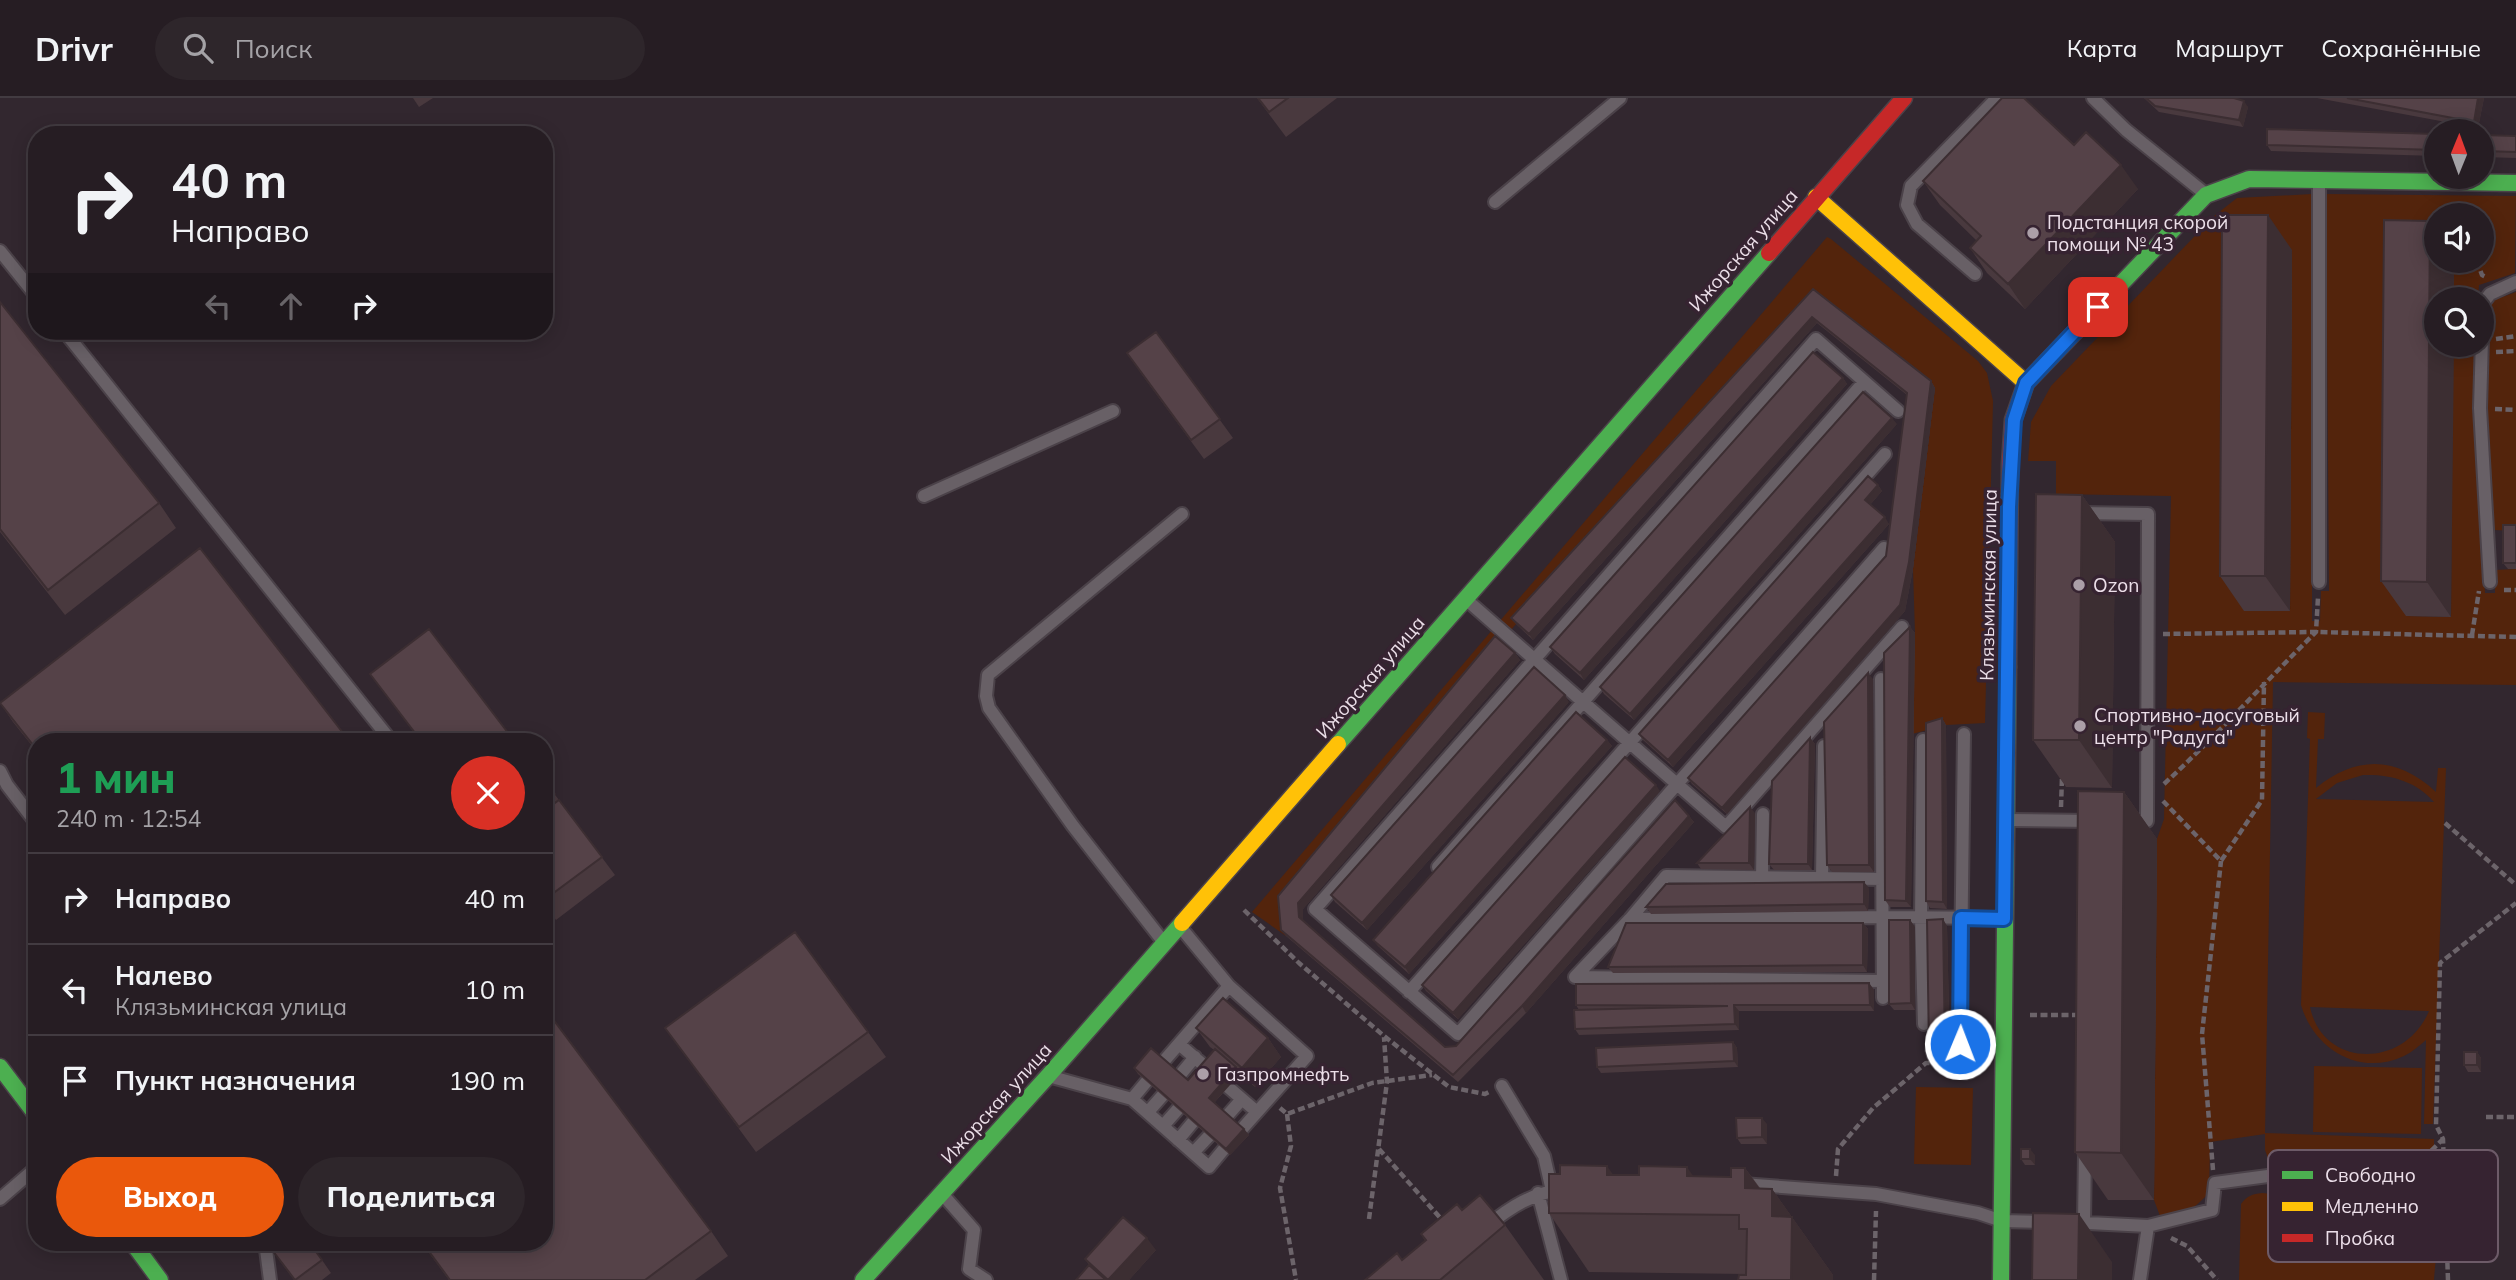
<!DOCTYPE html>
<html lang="ru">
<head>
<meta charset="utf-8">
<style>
	body { margin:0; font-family:Mulish,sans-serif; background:#2e262b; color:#f1f3f6; height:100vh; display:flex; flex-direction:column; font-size:26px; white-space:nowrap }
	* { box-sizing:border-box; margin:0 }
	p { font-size:23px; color:#a4a2a6 }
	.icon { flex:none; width:38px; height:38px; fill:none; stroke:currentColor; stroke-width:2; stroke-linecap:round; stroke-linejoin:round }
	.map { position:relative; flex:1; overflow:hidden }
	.side { position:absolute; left:28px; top:635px; width:525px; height:518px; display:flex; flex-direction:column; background:#261d23; border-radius:28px; box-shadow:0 4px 18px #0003,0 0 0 2px #423b41 }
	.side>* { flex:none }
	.top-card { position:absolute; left:28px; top:28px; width:525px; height:214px; border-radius:28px; box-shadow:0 4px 18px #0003,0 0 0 2px #423b41; background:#261d23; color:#f1f3f6; overflow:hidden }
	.needle { width:46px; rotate:1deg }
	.buttons { position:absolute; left:2424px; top:21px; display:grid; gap:14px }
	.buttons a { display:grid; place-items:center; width:70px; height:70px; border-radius:50%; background:#261d23; box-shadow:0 4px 18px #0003,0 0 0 2px #423b41; font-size:35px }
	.pin { position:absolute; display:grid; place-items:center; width:60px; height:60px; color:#fff; margin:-30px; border-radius:14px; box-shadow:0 4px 10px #0006 }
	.me { position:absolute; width:77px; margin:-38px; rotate:1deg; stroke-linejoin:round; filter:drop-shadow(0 0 5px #0008) }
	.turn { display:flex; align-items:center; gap:24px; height:147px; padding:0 28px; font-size:32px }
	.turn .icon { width:91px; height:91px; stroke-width:2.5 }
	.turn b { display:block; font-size:49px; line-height:60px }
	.lanes { display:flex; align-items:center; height:66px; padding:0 28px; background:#0003; justify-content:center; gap:35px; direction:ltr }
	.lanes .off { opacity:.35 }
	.round { display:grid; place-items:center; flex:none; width:74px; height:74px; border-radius:37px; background:#2e262b }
	.summary { display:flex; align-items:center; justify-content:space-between; height:119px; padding:0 28px }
	h1 { font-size:42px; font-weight:800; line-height:52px; color:#1e9e55 }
	.cta { display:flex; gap:14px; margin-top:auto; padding:14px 28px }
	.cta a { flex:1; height:80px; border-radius:42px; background:#ea580c; color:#fff; font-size:28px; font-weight:800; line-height:80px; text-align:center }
	.cta a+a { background:#2e262b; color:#f1f3f6 }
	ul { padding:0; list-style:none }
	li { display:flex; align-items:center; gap:21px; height:91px; padding:0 28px; border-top:2px solid #423b41 }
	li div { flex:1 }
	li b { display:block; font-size:26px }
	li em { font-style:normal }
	header { display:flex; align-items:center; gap:42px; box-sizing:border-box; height:98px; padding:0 35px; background:#261d23; border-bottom:2px solid #423b41 }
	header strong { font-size:33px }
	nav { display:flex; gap:38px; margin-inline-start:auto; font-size:24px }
	.search { width:490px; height:63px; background:#2e262b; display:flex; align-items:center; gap:18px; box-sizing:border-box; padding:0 24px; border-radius:38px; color:#a4a2a6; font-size:26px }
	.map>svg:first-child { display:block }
	.green { fill:#53240c; fill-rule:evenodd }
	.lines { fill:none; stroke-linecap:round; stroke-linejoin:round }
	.lane-casing { stroke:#4b4249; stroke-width:16 }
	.fast-casing { stroke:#4b4249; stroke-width:19 }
	.slow-casing { stroke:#4b4249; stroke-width:19 }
	.jam-casing { stroke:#4b4249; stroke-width:19 }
	.path { stroke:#6c646a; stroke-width:4.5; stroke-dasharray:7 3.5; stroke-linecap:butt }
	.lane { stroke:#686066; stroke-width:12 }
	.fast { stroke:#4caf50; stroke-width:16 }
	.slow { stroke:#ffc107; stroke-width:16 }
	.jam { stroke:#c62828; stroke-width:16 }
	.wall { fill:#49393e }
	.shaded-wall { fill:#3c2e32 }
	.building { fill:#554248; stroke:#3c2e32; stroke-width:2 }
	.route-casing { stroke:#114b97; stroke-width:18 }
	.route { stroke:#1a73e8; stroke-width:12 }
	.poi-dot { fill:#ab9fa8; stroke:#362331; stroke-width:2.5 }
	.labels { text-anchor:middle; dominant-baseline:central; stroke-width:7; stroke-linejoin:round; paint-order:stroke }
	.poi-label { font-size:19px; fill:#ecdfe9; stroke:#362331; text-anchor:start }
	.street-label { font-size:19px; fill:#ecdfe9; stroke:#362331 }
	.key { fill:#362331; stroke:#6d5b68; stroke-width:2 }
	.key-label { font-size:19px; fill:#ecdfe9 }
</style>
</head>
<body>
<header>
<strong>Drivr</strong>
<div class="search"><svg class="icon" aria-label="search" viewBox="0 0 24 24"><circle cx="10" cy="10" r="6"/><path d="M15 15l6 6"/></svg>Поиск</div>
<nav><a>Карта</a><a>Маршрут</a><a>Сохранённые</a></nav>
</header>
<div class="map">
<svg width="2516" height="1182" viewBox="0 0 2516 1182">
	<rect width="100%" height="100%" fill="#32272f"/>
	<path class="green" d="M2312,96V523H2320L2321,493H2329L2326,96L2516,98L2515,175L2479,187L2478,201H2454V163H2482V117H2436V157L2406,518L2451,519L2453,247H2476L2473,310L2485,495H2495V472L2516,471V587L2273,584L2265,1035L2434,1041V1110L2429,1115C2442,1133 2435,1161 2434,1182H2239L2241,1106C2247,1098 2252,1096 2262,1095L2368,1105L2365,1097L2322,1092L2309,1067L2269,1063L2265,1052V1036L2210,1044L2209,1095C2193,1112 2184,1117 2160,1118L2154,1102L2157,741L2164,721L2171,398L2056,396V363H2028L2031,324L2051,288L2214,118L2237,100ZM2292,152L2290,513H2245L2244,512Z
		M1827,139L1831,141L1978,263L1987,275L1993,303L1985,625L1946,627L1912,636L1915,535L1913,471L1935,290L1818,198L1516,526L1282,804L1286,838L1252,814Z
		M2516,194V433L2494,432L2487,315L2489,204Z
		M2308,614L2325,615L2324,641H2318L2316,690C2357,657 2397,658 2436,694L2438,670H2446L2433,1026H2424L2426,942C2419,948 2412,954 2404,958C2359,979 2314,951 2301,907L2310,641L2307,640ZM2363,677C2390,676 2416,683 2434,704L2316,701L2337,685ZM2310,909L2428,913H2429C2405,971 2323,971 2310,909Z
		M2314,968L2422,970L2421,1036L2313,1034Z
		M1916,989L1973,990L1971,1067L1914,1066Z"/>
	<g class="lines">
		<defs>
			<path id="lane" d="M2093,0L2126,32L2203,94
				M2319,85V484
				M1495,104L1620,0
				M0,153L37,199
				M1975,176L1917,126L1907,107L1911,88L1997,0
				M64,233L392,644
				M924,398L1113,313
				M2079,415L2148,416L2147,723H2128
				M1884,450L1458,936L1315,811L1816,241L1898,313
				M2490,484L2480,310L2483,205L2490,196L2516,184
				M1469,504L1726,729L1902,529
				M1881,581L1883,900
				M1923,642L1921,819L1924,926
				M0,673L7,687L37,726
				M2009,722L2092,723
				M1438,769L1864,284
				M1762,780L1763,716
				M1822,780L1824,648
				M1630,821L1666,778L1882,781
				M1182,831L1229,888L1307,958L1242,1031
				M1162,842L1073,728L989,610L986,598L988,577L1182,416
				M1575,879L1630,821L1882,819L2001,820
				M1575,879L1883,883
				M1409,894L1885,356
				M1179,946L1208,971
				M1960,946L1964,636
				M1164,963L1229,888
				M1180,977L1195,959
				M1052,979L1132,1001L1209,1069L1224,1051
				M1502,988L1544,1058L1552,1093
				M1228,989L1257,1014
				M1132,1001L1147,983
				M1148,1014L1163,997
				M1227,1018L1242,1001
				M1163,1028L1178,1011
				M1178,1042L1193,1024
				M1193,1055L1209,1038
				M1742,1086L1876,1096L1978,1115L2002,1123L2050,1124
				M1538,1095L1561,1182
				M944,1098L974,1132L969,1171L986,1182
				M0,1101L37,1069
				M2068,1124L2148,1128
				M2084,1125L2085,1052
				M1487,1128C1512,1108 1531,1096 1563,1091
				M265,1144L270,1182
				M2140,1182L2148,1128L2212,1112L2215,1085L2283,1076"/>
			<path id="fast" d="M2075,234L2206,97L2249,81L2516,85
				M1338,646L1769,155
				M0,969L37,1018
				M132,1144L160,1182
				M863,1182L1048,978L1182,825
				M2001,1182L2008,569"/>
			<path id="slow" d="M1816,99L2026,285
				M1182,825L1338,646"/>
			<path id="jam" d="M1769,155L1904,0
				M2008,569L2010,366L2013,322L2026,285L2075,234"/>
		</defs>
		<use href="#lane" class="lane-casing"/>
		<use href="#fast" class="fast-casing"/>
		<use href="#slow" class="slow-casing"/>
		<use href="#jam" class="jam-casing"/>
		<path class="path" d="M2477,163L2482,177L2486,179
			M2496,241L2516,238
			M2496,254L2516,253
			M2495,311L2516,312
			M2504,492H2516
			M2163,536L2316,534L2516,539
			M2472,537L2479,493
			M2164,686C2217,637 2265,584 2316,534L2318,499
			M2163,703L2221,763L2262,702L2264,584
			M2061,709L2062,679
			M2445,725L2516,787
			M1244,812L1299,865L1384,938L1449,989L1485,996L1489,994
			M2030,917H2081
			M1280,1010L1287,1016L1372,985L1432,977
			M1287,1016L1291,1048L1280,1090L1296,1182
			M2486,1019H2516
			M1379,1051L1443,1123
			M2213,1072L2202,936L2221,763
			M2297,1074L2397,1063L2431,1053L2442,1042
			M1836,1078L1838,1051L1873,1010L1926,965H1977
			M1369,1121L1387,984L1384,939
			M2171,1140L2187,1148L2217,1182
			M1874,1182L1876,1113
			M2448,1182L2443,1041L2436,1027L2440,865L2516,805"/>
		<use href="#lane" class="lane"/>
		<use href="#fast" class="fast"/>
		<use href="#slow" class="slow"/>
		<use href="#jam" class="jam"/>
	</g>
	<path class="wall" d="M413,0H433L419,9Z
		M1257,0H1337L1286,39Z
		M2144,0H2234L2248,9L2243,29L2159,14Z
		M2317,0H2484L2478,30Z
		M2436,36V58L2271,53L2267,47Z
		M2482,37L2516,38V60L2482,59Z
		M2074,47L2138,91L2025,211L1987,175L1970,150L1977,143L1940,107L1923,83Z
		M2292,152L2290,513H2244L2220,478Z
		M2436,163H2454V201H2436L2451,519L2406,518L2381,483Z
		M1813,191L1931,283L1935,290L1913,471L1905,513L1727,716L1692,686L1688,680L1886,458L1907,297L1817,225L1533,542L1516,526L1511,520Z
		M0,204L159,405L176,430L65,517L0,434Z
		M1156,234L1233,340L1204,361L1140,274Z
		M1843,280L1847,286L1584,582L1555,556L1550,549Z
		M1897,326L1634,622L1604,596L1600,589Z
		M1878,387L1882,393L1870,407L1889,426L1673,669L1643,642L1639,636Z
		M2082,397L2115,444L2112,690L2066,689L2033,642Z
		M2516,427V471H2508L2503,465Z
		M1910,529L1915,535L1911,809H1890L1885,802Z
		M1515,555L1520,562L1303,811V822L1445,949L1456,948L1689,718L1694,724L1526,915L1458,984L1286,838L1281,832Z
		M370,576L515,644H421Z
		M1873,581L1874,774H1832L1827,767Z
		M1569,604L1367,832L1335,804L1331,797Z
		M0,605L37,644V654L13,624Z
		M1942,620L1946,627L1947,811L1930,810L1926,803Z
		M1810,640L1815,646L1812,772H1774L1769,766Z
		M1607,642L1612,648L1409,876L1378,848L1373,842Z
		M544,682L615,777L556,822L544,806Z
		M1660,693L1458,921L1426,893L1422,887Z
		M2124,694L2157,741L2154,1102H2108L2075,1054Z
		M1755,715L1754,772L1701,771L1697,765Z
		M1869,790L1868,813L1651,816L1646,809Z
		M1910,822L1915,829V912H1894L1889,906Z
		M1863,825L1868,831L1867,874L1613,875L1608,869Z
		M1947,828L1950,957H1933L1929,951Z
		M1869,885L1874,892V913H1739V932L1579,937L1575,931L1579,912L1576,907Z
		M665,930L868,934L886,959L756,1054Z
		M1196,930L1268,940L1281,959L1255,989L1240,976L1214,1005L1244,1031L1249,1037L1230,1057L1138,976L1134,970L1188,982L1214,952L1210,949Z
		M1733,944L1737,950L1738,969L1601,975L1597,969Z
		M2477,954L2481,960V974H2468L2464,967Z
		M1767,1026V1046H1741L1737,1040Z
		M2035,1057V1067H2025L2021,1061Z
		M1745,1070L1760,1090L1772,1091L1833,1177V1182H1738L1746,1177V1176L1589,1174L1549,1115L1613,1077L1731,1079Z
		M1462,1112L1505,1127L1544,1182H1365L1402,1162L1425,1143L1421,1136Z
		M711,1133L728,1158L695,1182H449L421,1144H544Z
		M266,1144L322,1162L331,1175L322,1182H294Z
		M1156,1152L1129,1182H1076L1089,1167L1085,1161Z"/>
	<path class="shaded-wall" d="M2478,0H2484L2478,30L2474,24Z
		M2244,3L2248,9L2243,29L2239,22Z
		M2121,67L2138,91L2025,211L2008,186Z
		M2268,117L2292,152L2290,513L2265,478Z
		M2430,123L2436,131V163H2454V201H2436V247H2454L2451,519L2427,484Z
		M1812,219L1817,225L1533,542L1529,536Z
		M1843,280L1847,286L1584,582L1580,575Z
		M1931,283L1935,290L1913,471L1905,513L1727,716L1722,710L1900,507Z
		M1892,320L1897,326L1634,622L1630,616Z
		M1878,387L1882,393L1869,408L1865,402Z
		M2082,397L2115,444L2112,690L2079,642Z
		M1885,419L1889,426L1673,669L1668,662Z
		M1910,529L1915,535L1911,809L1906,803Z
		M1515,555L1520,562L1303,811V825L1299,819L1298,805Z
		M1868,575L1873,581L1874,774L1869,767Z
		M1565,597L1569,604L1367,832L1362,825Z
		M1942,620L1946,627L1947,811L1943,804Z
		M1810,640L1815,646L1812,772L1808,766Z
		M1607,642L1612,648L1409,876L1405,869Z
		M1656,687L1660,693L1458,921L1453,915Z
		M2124,694L2157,741L2154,1102L2121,1055Z
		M1750,709L1755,715L1754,772L1749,765Z
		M1689,718L1694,724L1526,915L1522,908Z
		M1864,784L1869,790L1868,813L1864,806Z
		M1943,821L1947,828L1950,957L1945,951Z
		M1910,822L1915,829V912L1911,905Z
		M1863,825L1868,831L1867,874L1863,867Z
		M1869,885L1874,892V913L1870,907Z
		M1734,907L1739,913V932L1735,926Z
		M1268,940L1281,959L1255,989L1242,970Z
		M1733,944L1737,950L1738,969L1734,963Z
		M2477,954L2481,960V974L2477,967Z
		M1236,969L1240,975L1213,1006L1209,1000Z
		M1762,1020L1767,1026V1046L1762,1039Z
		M1244,1031L1249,1037L1230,1057L1226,1051Z
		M2030,1051L2035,1057V1067L2030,1061Z
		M1607,1068L1641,1116L1607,1077Z
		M1687,1069L1720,1117L1687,1078Z
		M1745,1070L1772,1108V1091L1833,1177V1182H1791L1745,1090Z
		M2079,1116L2112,1164V1182H2078Z
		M1147,1140L1156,1152L1129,1182H1108Z"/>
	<path class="building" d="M1258,0H1288L1269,14Z
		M2002,0H2024L2074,47L2086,34L2121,67L2008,186L1970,150L1981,138L1923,83Z
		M2146,0H2234L2244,3L2239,22L2155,8Z
		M2347,0H2478L2474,24Z
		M2267,31L2436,36V52L2267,47Z
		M2482,37L2516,38V54L2482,53Z
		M2222,117H2268L2265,478H2220Z
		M2384,122L2430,123L2427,484L2381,483Z
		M1813,191L1931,283L1909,464L1900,507L1722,710L1688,680L1886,458L1907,295L1812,219L1529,536L1511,520Z
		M0,204L159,405L48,492L0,431Z
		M1156,234L1220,321L1191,342L1127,255Z
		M1813,254L1843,280L1580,575L1550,549Z
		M1863,294L1892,320L1630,616L1600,589Z
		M1868,378L1878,387L1865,402L1885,419L1668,662L1639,636Z
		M2036,396L2082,397L2079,642H2033Z
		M2503,427H2516V465H2503Z
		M200,450L350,644H37V652L0,605Z
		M1910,529L1906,803L1885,802L1884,555Z
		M429,531L515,644H422L370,576Z
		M1495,538L1515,555L1298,805L1299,819L1445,949L1456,948L1675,702L1689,718L1522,908L1453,977L1281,832L1278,798Z
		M1534,569L1565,597L1362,825L1331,797Z
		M1868,575L1869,767H1827L1824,624Z
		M1576,614L1607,642L1405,869L1373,842Z
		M1942,620L1943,804L1926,803V625Z
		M1810,640L1808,766H1769L1772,683Z
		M1625,659L1656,687L1453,915L1422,887Z
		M544,682L555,696L544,704Z
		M2078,693L2124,694L2121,1055L2075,1054Z
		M559,702L602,759L544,802V713Z
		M1750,709L1749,765H1697Z
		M1864,784V806L1646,809L1666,786Z
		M1943,821L1945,951H1929L1927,822Z
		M1889,822H1910L1911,905L1889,906Z
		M1626,825H1863V867L1608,869Z
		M795,834L868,934L739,1029L665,930Z
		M1869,885L1870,907H1734L1735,926L1575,931L1574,912L1728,908L1576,907V886Z
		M1223,900L1268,940L1242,970L1196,930Z
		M544,909L711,1133L645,1182H450L422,1144H544Z
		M1733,944L1734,963L1597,969L1596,950Z
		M1151,950L1188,982L1215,951L1236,969L1209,1000L1244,1031L1226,1051L1134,970Z
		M2464,954H2477V967H2464Z
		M1736,1020H1762V1039L1737,1040Z
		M2021,1051H2030V1061H2021Z
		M1560,1067L1607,1068V1077H1639V1068L1687,1069V1078L1731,1079V1070H1745V1090L1772,1091V1118L1792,1119L1791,1182H1738L1739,1177H1746L1747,1131H1739V1117L1549,1115V1076H1560Z
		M1480,1097L1505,1127L1440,1182H1365L1397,1155L1402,1162L1426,1142L1421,1136L1457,1106L1462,1112Z
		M2033,1115L2079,1116L2078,1182H2032Z
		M1123,1119L1147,1140L1108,1182L1085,1161Z
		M266,1144H309L322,1162L295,1182Z
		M1089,1167L1106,1182H1076Z"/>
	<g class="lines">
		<defs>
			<path id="route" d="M1960,946L1961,820L2004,821L2009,409L2014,322L2026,285L2098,209"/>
		</defs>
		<use href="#route" class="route-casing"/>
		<use href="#route" class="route"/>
	</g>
	<g class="poi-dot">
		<circle cx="2033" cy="135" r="7"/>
		<circle cx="2079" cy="487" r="7"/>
		<circle cx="2080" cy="628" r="7"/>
		<circle cx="1203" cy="976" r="7"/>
	</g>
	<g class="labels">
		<g class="poi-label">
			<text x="2047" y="124">Подстанция скорой<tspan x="2047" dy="22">помощи № 43</tspan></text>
			<text x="2093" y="487">Ozon</text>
			<text x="2094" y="617">Спортивно-досуговый<tspan x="2094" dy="22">центр "Радуга"</tspan></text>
			<text x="1217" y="976">Газпромнефть</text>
		</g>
		<g class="street-label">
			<text transform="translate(1743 152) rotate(-49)">Ижорская улица</text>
			<text transform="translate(1988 487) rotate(-89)">Клязьминская улица</text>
			<text transform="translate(1370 579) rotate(-49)">Ижорская улица</text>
			<text transform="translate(996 1005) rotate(-48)">Ижорская улица</text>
		</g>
	</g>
	<rect x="2268" y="1052" width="230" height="112" rx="10" class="key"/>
	<rect x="2282" y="1073" width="31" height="8" fill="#4caf50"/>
	<rect x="2282" y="1104" width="31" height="9" fill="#ffc107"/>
	<rect x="2282" y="1136" width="31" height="8" fill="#c62828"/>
	<g class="key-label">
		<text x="2325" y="1084">Свободно</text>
		<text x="2325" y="1115">Медленно</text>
		<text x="2325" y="1147">Пробка</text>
	</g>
</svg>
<div class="buttons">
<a><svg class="needle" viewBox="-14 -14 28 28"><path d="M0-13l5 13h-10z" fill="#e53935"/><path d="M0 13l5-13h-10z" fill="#a4a2a6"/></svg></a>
<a><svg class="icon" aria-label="sound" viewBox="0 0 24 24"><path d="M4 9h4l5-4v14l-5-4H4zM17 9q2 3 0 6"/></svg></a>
<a><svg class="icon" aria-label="search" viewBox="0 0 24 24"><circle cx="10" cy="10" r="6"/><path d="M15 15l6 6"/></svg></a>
</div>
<div class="pin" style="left:2098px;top:209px;background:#d93025"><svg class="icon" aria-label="arrive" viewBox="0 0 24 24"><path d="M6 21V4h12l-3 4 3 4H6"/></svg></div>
<svg class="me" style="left:1960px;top:946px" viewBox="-20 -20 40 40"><circle r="17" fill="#1a73e8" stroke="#fff" stroke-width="3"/><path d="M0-11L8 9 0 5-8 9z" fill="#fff"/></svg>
<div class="top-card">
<div class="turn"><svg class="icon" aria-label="right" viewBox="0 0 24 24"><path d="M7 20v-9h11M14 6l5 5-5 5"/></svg><div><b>40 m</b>Направо</div></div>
<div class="lanes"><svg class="icon off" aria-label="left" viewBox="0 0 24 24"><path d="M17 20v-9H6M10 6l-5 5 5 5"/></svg><svg class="icon off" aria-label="ahead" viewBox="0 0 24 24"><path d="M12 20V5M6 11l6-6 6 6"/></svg><svg class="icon" aria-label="right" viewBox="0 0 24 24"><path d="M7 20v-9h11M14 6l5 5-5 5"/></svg></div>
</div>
<section class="side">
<div class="summary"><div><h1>1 мин</h1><p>240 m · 12:54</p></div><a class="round" style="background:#d93025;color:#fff"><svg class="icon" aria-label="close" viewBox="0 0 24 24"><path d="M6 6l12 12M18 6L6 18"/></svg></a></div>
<ul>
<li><svg class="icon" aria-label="right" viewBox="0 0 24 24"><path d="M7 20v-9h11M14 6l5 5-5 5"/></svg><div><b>Направо</b></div><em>40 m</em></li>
<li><svg class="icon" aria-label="left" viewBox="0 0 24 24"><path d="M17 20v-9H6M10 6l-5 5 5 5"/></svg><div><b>Налево</b><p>Клязьминская улица</p></div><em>10 m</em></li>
<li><svg class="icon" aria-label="arrive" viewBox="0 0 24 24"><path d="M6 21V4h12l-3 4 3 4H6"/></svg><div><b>Пункт назначения</b></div><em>190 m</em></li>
</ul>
<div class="cta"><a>Выход</a><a>Поделиться</a></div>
</section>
</div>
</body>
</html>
